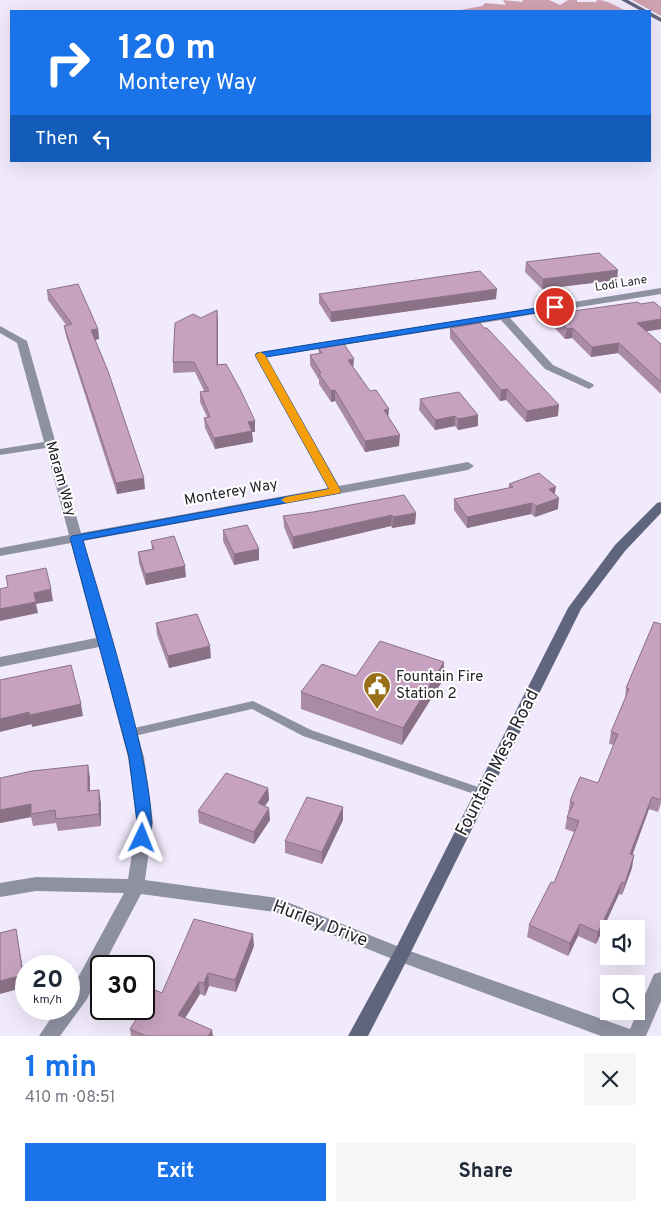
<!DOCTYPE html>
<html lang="en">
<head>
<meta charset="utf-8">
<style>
	body { margin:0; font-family:Overpass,sans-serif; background:#f6f6f7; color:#1f2937; height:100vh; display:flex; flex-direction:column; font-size:19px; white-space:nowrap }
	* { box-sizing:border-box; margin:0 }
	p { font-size:16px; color:#747a83 }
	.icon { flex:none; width:28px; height:28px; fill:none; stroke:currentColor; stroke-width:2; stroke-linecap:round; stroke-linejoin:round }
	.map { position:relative; height:1036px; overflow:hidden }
	.panel { display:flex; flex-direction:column; background:#fff; flex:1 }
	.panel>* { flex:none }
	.banner { position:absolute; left:10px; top:10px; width:641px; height:152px; border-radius:0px; box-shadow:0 5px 20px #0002; background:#1a73e8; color:#fff; overflow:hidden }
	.buttons { position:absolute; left:600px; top:920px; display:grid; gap:10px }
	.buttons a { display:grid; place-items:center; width:45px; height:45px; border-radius:0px; background:#fff; box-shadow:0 5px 20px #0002; font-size:25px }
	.speed { position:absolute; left:15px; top:955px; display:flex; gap:10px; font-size:25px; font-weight:700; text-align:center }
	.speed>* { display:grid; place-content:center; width:65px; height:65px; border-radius:50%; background:#fff; box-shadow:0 5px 20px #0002; line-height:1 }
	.speed small { font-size:12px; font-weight:400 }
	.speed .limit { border:2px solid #111; border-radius:8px; background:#fff; color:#111 }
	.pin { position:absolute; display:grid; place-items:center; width:42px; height:42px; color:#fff; margin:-21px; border:2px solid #fff; border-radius:50%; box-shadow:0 1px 5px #0007 }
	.me { position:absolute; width:55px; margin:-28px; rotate:2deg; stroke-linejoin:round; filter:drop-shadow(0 0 4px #0008) }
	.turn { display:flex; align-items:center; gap:18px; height:105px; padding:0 25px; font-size:22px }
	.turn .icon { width:65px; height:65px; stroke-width:2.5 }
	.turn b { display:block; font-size:35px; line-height:42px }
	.then { display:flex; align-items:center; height:48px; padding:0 25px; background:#0003; gap:10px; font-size:19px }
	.round { display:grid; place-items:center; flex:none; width:52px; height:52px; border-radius:0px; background:#f6f6f7 }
	.headline { display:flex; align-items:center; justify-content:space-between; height:85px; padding:0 25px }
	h1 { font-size:30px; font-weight:700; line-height:38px; color:#1a73e8 }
	.cta { display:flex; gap:10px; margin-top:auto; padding:10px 25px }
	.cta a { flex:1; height:58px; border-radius:0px; background:#1a73e8; color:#fff; font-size:20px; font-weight:700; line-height:58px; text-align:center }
	.cta a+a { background:#f6f6f7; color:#1f2937 }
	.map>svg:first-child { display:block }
	.forest { fill:#d0a1af }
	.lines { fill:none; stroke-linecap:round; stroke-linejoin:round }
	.lane { fill:#8e91a2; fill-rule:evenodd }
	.street { fill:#8e91a2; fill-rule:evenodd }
	.secondary { fill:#60657e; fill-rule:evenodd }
	.wall { fill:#aa8ba5 }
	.shaded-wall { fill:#8b7186 }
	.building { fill:#c6a2c0; stroke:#8b7186 }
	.route { fill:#1a73e8; stroke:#114b97 }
	.slow { fill:#f59e0b }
	.labels { text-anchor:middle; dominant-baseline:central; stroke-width:4; stroke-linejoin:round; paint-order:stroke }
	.far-street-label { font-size:12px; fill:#27232b; stroke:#fff }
	.street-label { font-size:15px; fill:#27232b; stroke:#fff }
	.poi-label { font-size:15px; fill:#27232b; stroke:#fff; text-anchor:start }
	.near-street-label { font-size:18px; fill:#27232b; stroke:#fff }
</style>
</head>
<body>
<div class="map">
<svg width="661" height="1036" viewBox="0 0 661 1036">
	<rect width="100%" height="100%" fill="#f1eafc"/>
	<path class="forest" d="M503,0L522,2L523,0H549L560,5L568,0H577V2H596L597,0C609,0 616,7 627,11H456L482,6L485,3L506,5Z
		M632,0H661V16Z"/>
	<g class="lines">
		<path class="lane" d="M253,701L311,730L487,790L489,793L487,796L483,797L303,736L252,709L130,737L126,736L125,733L126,730L130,729Z"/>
		<path class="street" d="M661,288V294L510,318L553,365L593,384L594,386L589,389L545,369L501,320L266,357L339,486L468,462L474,466L468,470L83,541L144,757L153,822L145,880L277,898L407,950L630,1029L654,974L661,972V1001L646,1036H601L395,960L275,912L141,894L103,966H101V970L87,999L60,1036H39L57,1009H69V994L124,893L36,891L0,897V883L36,877L128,879L137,822L128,757L99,647L0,667V657L96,638L71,543L0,556V548L69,535L46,448L0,455V449L44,442L17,343L0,333V326L27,341L81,533L328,488L255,355L256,353Z"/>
		<path class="secondary" d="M621,0H628L648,11H641Z
			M650,12L661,18V22L650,16Z
			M661,502V513L625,551L581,609L407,960L368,1036H348L395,950L568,608L615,545L657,503Z"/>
	</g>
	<path class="wall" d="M526,262L617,280L542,289L525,272Z
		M47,290L98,329L99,339L95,340L145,489L117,494L66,336L64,326L66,325L48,300Z
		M319,294L496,299L331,322L319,303Z
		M640,304L661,308V329L646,331L661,344V394L618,353L591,357L572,338L565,339L551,324L552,314Z
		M201,318L218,319V365L255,432H252L253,442L215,449L205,428L204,418L207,417L200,402V392L204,391L195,372L173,373V362Z
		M450,328L558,416L526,422L506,400L500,401L450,338Z
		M318,348L354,368L389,418L399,446L365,452L335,401L331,402L319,384V380L310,365V355L319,353Z
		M420,399L478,426L458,430L455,426L435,430L419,410Z
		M509,484L555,494L558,509L535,517L531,514L467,528L454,510V499L509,488Z
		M416,513L415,524L392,528L391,526L293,549L284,527L283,516Z
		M223,530L259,560L234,565L223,541Z
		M151,541L186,577L146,585L139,563L138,552L152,549Z
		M654,622L661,803L658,812L649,809L632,855V868L622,895L619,894L596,944L578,936L568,956L527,937L529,925L554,883L574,832L565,829L567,817L569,814H568L570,801L598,783L614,745L609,744L611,732L625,700L626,688Z
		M156,623L211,658L169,668L157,635Z
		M444,662L443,680L402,745L301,709V692L356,676Z
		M0,778H90V791L101,803V826L58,831L56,823L33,826L31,817L0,823Z
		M268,788L269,800L265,806L270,820L254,844L199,823L198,811Z
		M343,820L322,864L285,853V841Z
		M254,946L236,992L209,986L205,996L200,994L185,1018L213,1036H131L130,1029L162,993Z"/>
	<path class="shaded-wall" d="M618,270L617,280L542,289L543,279Z
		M497,289L496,299L331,322V312Z
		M217,310L218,319V376L217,365Z
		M661,319V329L636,333L637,323Z
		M573,328L572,338L565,339L567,329Z
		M98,329L99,339L92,340L91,330Z
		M619,343L618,353L591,357L592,347Z
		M354,359L353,369L348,360Z
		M507,389L506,400L500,401L501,390Z
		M335,390V401L331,402V391Z
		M559,405L558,416L526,422L527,411Z
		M389,409L388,420L384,410Z
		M478,415V426L458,430V419Z
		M455,416V426L435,430V420Z
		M255,421V432H252L253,442L215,449L214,438L248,422Z
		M400,435L399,446L365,452V441Z
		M144,478L145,489L117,494L116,483Z
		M556,487L554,498L549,489Z
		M559,498L558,509L535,517L536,506Z
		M532,503L531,514L467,528V517Z
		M416,513L415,524L392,528L393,517Z
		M392,515L391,526L293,549V537Z
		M259,549V560L234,565V554Z
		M185,566L186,577L146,585L145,574Z
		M51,589L53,601L36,604L38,613L0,621V609L34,593Z
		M210,646L211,658L169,668L168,656Z
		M444,662L443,680L402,745L403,728Z
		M81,704L83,716L32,727L30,715Z
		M29,712L32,724L0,732V719Z
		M88,765L90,778V804L88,791Z
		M268,788L269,800L258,816V803Z
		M99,790L101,803V826L99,814Z
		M652,797L649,809L628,867L630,854Z
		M31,804V817L0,823V810Z
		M343,807V820L322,864V852Z
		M269,808L270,820L254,844V832Z
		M634,855L632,868L622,895L625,883Z
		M622,882L619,894L596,944L598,932Z
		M580,924L578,936L568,956L570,943Z
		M16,929L26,987L0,994V981Z
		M253,934L254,946L236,992L235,980Z
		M208,973L209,986L205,996L204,983Z
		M199,982L200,994L179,1028L178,1015Z
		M212,1030L213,1036H208Z"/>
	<path class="building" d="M599,253L618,270L543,279L526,262Z
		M480,271L497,289L331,312L319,294Z
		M78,284L98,329L91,330L108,371L144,478L116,483L64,326L72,324L47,290Z
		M638,302L640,304L654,302L661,308V319L637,323L661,344V382L619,343L592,347L573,328L567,329L552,314Z
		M217,310V365L226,364L240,389L255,421L248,422L252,431L214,438L204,418L210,417L200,392L209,391L194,362H173L175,323L193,314L201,318Z
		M480,323L484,328H487L559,405L527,411L507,389L501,390L450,328Z
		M344,344L354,359L348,360L370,391L376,390L389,409L384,410L400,435L365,441L335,390L331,391L319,374L321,373L310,355L322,353L318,348Z
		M459,392L478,415L458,419L455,416L435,420L420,399Z
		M539,473L556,487L549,489L559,498L536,506L532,503L467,517L454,499L513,487L509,484Z
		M404,495L416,513L393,517L392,515L293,537L283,516L313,512Z
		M247,525L259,549L234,554L223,530Z
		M174,536L185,566L145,574L138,552L154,549L151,541Z
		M46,568L51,589L34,593L36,602L0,609V589L8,587L6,576Z
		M197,614L210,646L168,656L156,623Z
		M654,622L661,624V800L652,797L630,854L634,855L625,883L622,882L598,932L580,924L570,943L529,925L551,882L554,883L579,821L567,817L574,803L570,801L580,777L598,783L618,734L611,732L629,689L626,688Z
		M380,641L444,662L403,728L301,692L322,664L356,676Z
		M71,665L81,704L30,715L29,712L0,719V680Z
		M88,765V791L99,790V814L56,819L55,810L31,814V804L0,810V778L32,771Z
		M226,773L268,788L258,803L269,808L254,832L198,811Z
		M307,797L343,807L322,852L285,841Z
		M194,919L253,934L235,980L208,973L204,983L199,982L178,1015L212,1030L208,1036H146L130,1029L155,990L162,993Z
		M16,929L23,975L0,981V933Z"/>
	<path class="route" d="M555,305L560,307L559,309L266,357L341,491L340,493L83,540C97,590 167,806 148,842L142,844L137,842L135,838L137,822L129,757L70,538L72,536L329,489L255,355L257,353Z"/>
	<path class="slow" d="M260,352L265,355L341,491L340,493L286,503L281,500L286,497L329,489L255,355Z"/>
	<defs>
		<symbol id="civic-pin" viewBox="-11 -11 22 30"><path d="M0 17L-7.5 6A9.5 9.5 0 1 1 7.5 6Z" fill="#98701c" stroke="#fff"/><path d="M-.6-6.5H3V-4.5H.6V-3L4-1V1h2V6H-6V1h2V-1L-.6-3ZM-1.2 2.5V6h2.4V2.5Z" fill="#fff"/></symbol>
	</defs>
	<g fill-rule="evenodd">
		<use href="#civic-pin" x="361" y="670" width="32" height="43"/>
	</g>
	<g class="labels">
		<g class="far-street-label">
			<text transform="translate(621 284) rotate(-9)">Lodi Lane</text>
		</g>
		<g class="street-label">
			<text transform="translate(60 479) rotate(74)">Maram Way</text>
			<text transform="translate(231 493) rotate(-10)">Monterey Way</text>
		</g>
		<g class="poi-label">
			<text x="396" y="677">Fountain Fire<tspan x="396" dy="17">Station 2</tspan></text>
		</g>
		<g class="near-street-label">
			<text transform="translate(498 763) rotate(-63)">Fountain Mesa Road</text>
			<text transform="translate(320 924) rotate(21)">Hurley Drive</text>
		</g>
	</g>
</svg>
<div class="buttons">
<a><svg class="icon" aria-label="sound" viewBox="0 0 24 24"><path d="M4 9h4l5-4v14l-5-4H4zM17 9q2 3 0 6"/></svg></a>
<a><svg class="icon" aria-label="search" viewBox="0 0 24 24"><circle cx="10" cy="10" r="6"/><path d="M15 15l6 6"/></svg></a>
</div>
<div class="speed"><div>20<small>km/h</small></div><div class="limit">30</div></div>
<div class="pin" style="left:555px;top:307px;background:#d93025"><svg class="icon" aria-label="arrive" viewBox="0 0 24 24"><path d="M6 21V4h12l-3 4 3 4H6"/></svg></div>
<svg class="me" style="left:142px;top:838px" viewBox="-20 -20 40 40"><path d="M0-17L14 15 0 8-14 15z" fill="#1a73e8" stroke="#fff" stroke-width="4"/></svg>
<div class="banner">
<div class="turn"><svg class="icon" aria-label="right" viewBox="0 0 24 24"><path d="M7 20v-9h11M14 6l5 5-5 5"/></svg><div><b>120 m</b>Monterey Way</div></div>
<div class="then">Then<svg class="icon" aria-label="left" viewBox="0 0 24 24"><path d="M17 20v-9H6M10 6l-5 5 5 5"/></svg></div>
</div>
</div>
<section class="panel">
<div class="headline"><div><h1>1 min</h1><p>410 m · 08:51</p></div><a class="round"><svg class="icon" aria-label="close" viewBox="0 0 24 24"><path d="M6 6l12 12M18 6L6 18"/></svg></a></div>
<div class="cta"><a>Exit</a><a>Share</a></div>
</section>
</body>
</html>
